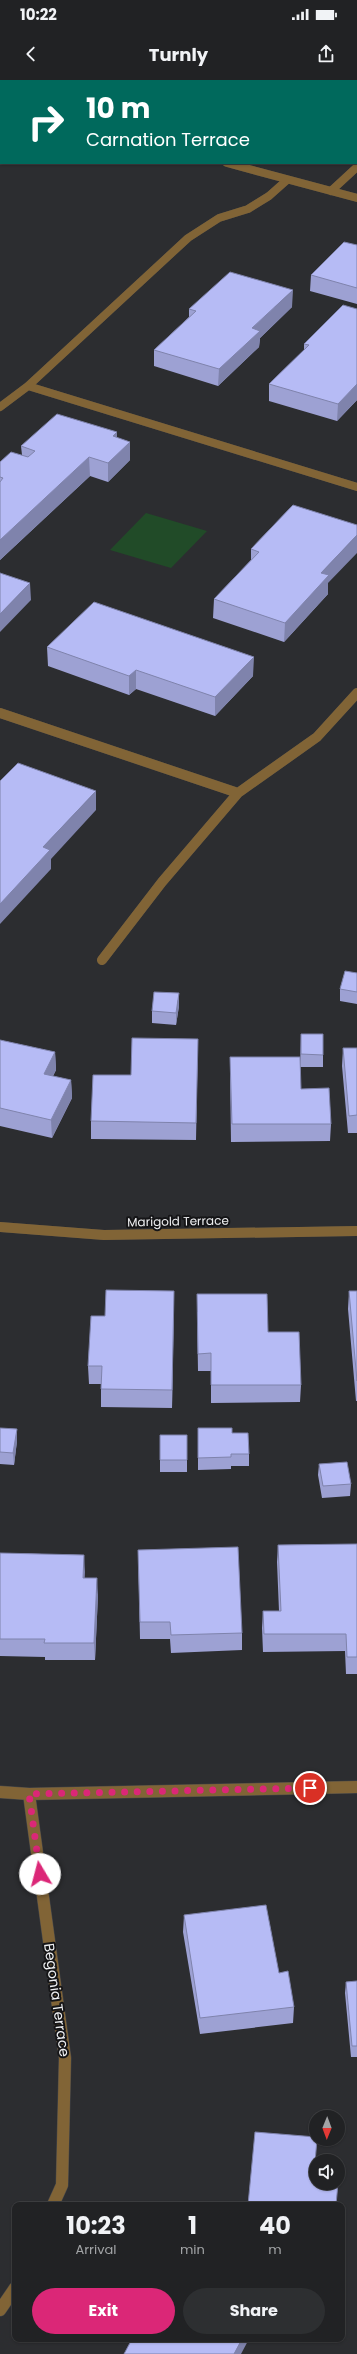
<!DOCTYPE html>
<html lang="en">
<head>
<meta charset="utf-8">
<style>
	body { margin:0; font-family:Poppins,sans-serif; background:#2d2f31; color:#f1f3f6; height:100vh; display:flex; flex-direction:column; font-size:15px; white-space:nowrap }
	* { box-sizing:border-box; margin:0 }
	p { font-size:13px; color:#a2a4a6 }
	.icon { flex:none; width:22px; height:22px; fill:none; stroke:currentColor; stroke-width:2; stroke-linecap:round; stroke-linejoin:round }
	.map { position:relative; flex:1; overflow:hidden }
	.sheet { position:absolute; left:12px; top:2122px; width:333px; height:140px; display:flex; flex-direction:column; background:#212224; border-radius:8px; box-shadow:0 1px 3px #0004,0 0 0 1px #3e3f41 }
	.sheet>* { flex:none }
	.top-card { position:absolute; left:0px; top:0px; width:357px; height:84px; box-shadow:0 1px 3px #0004,0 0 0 1px #3e3f41; background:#00695c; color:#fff; overflow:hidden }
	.needle { width:26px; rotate:181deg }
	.controls { position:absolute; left:309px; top:2030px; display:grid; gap:8px }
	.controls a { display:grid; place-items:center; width:36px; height:36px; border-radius:50%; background:#212224; box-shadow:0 1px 3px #0004,0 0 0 1px #3e3f41; font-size:20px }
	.pin { position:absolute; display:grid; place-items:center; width:34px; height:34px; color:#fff; margin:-17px; border:2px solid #fff; border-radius:50%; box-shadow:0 1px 4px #0007 }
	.me { position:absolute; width:44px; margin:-22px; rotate:352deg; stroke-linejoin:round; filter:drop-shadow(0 0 3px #0008) }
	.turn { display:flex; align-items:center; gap:14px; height:84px; padding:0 20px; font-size:18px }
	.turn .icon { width:52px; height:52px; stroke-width:2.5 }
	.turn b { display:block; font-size:28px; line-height:34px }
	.eta { display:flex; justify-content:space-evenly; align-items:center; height:68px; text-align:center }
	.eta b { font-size:24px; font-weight:700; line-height:28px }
	.cta { display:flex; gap:8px; margin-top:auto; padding:8px 20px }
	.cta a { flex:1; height:46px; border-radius:24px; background:#db2777; color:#fff; font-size:16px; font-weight:700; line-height:46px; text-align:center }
	.cta a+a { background:#2d2f31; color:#f1f3f6 }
	.status { display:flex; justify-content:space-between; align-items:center; height:28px; padding:0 20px; background:#212224; direction:ltr }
	.status svg { height:11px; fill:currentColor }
	header { display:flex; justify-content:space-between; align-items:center; height:52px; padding:0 20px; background:#212224; font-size:18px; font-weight:700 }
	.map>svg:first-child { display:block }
	.green { fill:#214b28 }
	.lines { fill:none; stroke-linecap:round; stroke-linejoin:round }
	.lane-far1-casing { stroke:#47484b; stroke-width:8 }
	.lane-casing { stroke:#47484b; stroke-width:10 }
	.street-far2-casing { stroke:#47484b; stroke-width:8 }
	.street-far1-casing { stroke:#47484b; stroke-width:10 }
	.street-casing { stroke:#47484b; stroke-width:13 }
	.lane-far1 { stroke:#816436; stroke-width:8 }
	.lane { stroke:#816436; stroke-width:10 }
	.street-far2 { stroke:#816436; stroke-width:8 }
	.street-far1 { stroke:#816436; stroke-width:10 }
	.street { stroke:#816436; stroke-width:12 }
	.wall { fill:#9da1d3 }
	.shaded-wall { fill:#7f83ac }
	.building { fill:#b6bbf5; stroke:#7f83ac }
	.route { stroke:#db2777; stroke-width:7; stroke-dasharray:0 12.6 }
	.labels { text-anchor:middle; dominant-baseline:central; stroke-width:4; stroke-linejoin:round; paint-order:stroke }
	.street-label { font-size:12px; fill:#eff0f2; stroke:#151517 }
	.near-street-label { font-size:14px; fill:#eff0f2; stroke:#151517 }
</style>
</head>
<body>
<div class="status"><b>10:22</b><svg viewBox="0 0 49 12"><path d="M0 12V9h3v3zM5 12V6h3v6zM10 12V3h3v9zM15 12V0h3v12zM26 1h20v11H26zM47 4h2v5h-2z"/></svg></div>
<header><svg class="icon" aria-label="back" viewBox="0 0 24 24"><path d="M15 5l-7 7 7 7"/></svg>Turnly<svg class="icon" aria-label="share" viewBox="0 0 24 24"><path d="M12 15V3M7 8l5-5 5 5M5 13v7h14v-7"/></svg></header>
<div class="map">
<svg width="357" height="2274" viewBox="0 0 357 2274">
	<rect width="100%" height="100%" fill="#2c2d30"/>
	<path class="green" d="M146,433L207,451L171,488L110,470Z"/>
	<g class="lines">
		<defs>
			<path id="lane-far1" d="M28,306L357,407
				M0,327L28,306L188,158L219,138L248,129L269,116L287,100"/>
			<path id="lane" d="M0,633L238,713
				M102,880L162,802L238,713L317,657L357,613"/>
			<path id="street-far2" d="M227,83L357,118
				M331,111L357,87"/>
			<path id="street-far1" d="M0,1147L104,1155L357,1151"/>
			<path id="street" d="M0,1712L29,1714L357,1707
				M29,1714L65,1978L62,2105L53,2125
				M0,2230L15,2208"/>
		</defs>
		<use href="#lane-far1" class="lane-far1-casing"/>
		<use href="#lane" class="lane-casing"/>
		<use href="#street-far2" class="street-far2-casing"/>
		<use href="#street-far1" class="street-far1-casing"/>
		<use href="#street" class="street-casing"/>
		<use href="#lane-far1" class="lane-far1"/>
		<use href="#lane" class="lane"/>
		<use href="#street-far2" class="street-far2"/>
		<use href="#street-far1" class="street-far1"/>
		<use href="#street" class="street"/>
	</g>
	<path class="wall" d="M92,0H105L104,1H96Z
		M357,165V224L310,211L311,195Z
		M292,227L260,258L259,267L218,306L154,286V270L189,237V229Z
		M357,229V320L337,341L269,321V304L304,270V264Z
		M117,352V358L130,362V380L108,402L90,396L0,480V382L22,375L21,366Z
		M293,425L328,503V514L284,562L213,538L214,519L251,480V469Z
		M47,567L253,596L215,636L136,609L129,615L48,586Z
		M357,893V924L340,921V909Z
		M179,926L176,945L152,943V931Z
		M301,954L323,975V987H300Z
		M198,959L196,1060L91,1059V1041Z
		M0,960L55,972L56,990L53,996L71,1000L72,1018L52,1058L0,1046Z
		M343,968H357V1053H348L342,986Z
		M230,977L301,1009L331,1044L330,1061L231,1062L230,994Z
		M174,1211L172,1328L101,1327V1304H89L88,1286L105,1236Z
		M349,1211H357V1321H356L348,1229Z
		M197,1232L268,1252L301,1305L300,1322L211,1323V1291H198Z
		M0,1348L17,1349V1361L14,1385L0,1384Z
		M198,1348L232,1353L249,1374V1386H231V1389L198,1390Z
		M160,1355H187V1392H160Z
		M319,1384L351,1404L350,1416L322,1418L318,1395Z
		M357,1464V1594H346L345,1571L263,1572L262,1548L263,1531H279L277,1482L278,1465Z
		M138,1470L242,1553V1570L171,1573L170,1559H140Z
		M0,1473L84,1475V1498L98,1515L95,1580H45V1577L0,1576Z
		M184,1835L279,1893L294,1927L293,1943L200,1954L183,1852Z
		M357,1901V1977H351L345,1913L346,1902Z"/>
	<path class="shaded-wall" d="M352,0H357V11L356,12V1H351Z
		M293,210L292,227L260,258L259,267L218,306L219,289L252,248Z
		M357,304V320L337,341L338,324Z
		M117,352V371L113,356Z
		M130,362V380L108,402V383Z
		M89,377L90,396L0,480V460Z
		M357,455V473L328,503V514L284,562L285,543L321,493Z
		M30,503L31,520L0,552V534Z
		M254,577L253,596L215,636V617Z
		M136,590V609L129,615V596Z
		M96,711V730L51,779V789L0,844V824L43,767Z
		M179,913V926L176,945V933Z
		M55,972L56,990L45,1012L44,994Z
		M71,1000L72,1018L52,1058L51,1040Z
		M174,1211V1229L172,1328V1310Z
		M17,1349V1361L14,1385L13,1373Z
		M84,1475L85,1492L84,1515L83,1498Z
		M97,1498L98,1515L95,1580L94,1563Z
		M242,2259H249L241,2274H234Z"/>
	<path class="building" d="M298,0H352L351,1H296Z
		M344,162L357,165V208L311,195Z
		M230,192L293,210L252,248L260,251L219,289L154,270L196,231L189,229Z
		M343,225L357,229V304L338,324L269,304L309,265L304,264Z
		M57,334L117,352L113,356L130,362L108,383L89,377L0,460V402L3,398L0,397V382L11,372L28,377L35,371L21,366Z
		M293,425L357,445V455L321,493L329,495L285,543L214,519L259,472L251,469Z
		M0,493L30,503L0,534Z
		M94,522L254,577L215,617L136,590L129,596L47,567Z
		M18,683L96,711L43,767L50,770L0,824V701Z
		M345,891L357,893V912L340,909Z
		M154,912L179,913L176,933L152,931Z
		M301,954H323V975L301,974Z
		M132,958L198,959L196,1043L91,1041L93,995H131Z
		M0,960L55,972L44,994L71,1000L51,1040L0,1028Z
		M343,968H357V1035L349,1036Z
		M230,977H300L301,1009L329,1008L331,1044H232Z
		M106,1210L174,1211L172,1310L101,1309L102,1286H88L91,1236H105Z
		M349,1211H357V1301Z
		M197,1214H267L268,1252H299L301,1305H211V1273L198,1274Z
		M0,1348L17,1349L13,1373L0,1372Z
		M198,1348H232V1353H248L249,1374H231V1377L198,1378Z
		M160,1355H187V1380H160Z
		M347,1382L351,1404L323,1406L319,1384Z
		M357,1464V1577H347L346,1554H264L263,1531H281L278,1465Z
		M238,1467L242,1553L171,1555L170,1542H140L138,1470Z
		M0,1473L84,1475L83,1498H97L94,1563H44L45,1559H0Z
		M266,1825L279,1893L288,1891L294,1927L200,1938L184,1835Z
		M357,1901V1966H352L346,1902Z
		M255,2052L316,2057V2059H317L314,2094L316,2095V2103H338L336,2125H248Z
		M132,2259H242L234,2274H124Z"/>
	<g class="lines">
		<path class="route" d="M40,1794L29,1714L310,1708"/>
	</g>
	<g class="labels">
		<g class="street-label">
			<text transform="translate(178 1141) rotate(-1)">Marigold Terrace</text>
		</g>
		<g class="near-street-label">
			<text transform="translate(57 1920) rotate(82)">Begonia Terrace</text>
		</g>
	</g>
</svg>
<div class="controls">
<a><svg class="needle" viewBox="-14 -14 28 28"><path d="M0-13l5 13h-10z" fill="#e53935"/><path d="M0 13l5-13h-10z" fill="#a2a4a6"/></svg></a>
<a><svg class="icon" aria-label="sound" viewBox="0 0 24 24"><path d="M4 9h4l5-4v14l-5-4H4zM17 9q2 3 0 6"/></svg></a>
</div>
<div class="pin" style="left:310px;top:1708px;background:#d93025"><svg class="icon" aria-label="arrive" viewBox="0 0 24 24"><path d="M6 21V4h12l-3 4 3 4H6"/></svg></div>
<svg class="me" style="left:40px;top:1794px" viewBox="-20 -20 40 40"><circle r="19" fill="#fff"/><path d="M0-13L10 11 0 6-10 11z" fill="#db2777"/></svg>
<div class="top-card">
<div class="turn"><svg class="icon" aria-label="right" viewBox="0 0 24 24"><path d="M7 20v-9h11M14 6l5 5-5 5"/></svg><div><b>10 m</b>Carnation Terrace</div></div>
</div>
<section class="sheet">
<div class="eta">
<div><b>10:23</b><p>Arrival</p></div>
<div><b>1</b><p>min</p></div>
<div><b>40</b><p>m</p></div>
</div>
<div class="cta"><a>Exit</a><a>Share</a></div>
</section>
</div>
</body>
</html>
